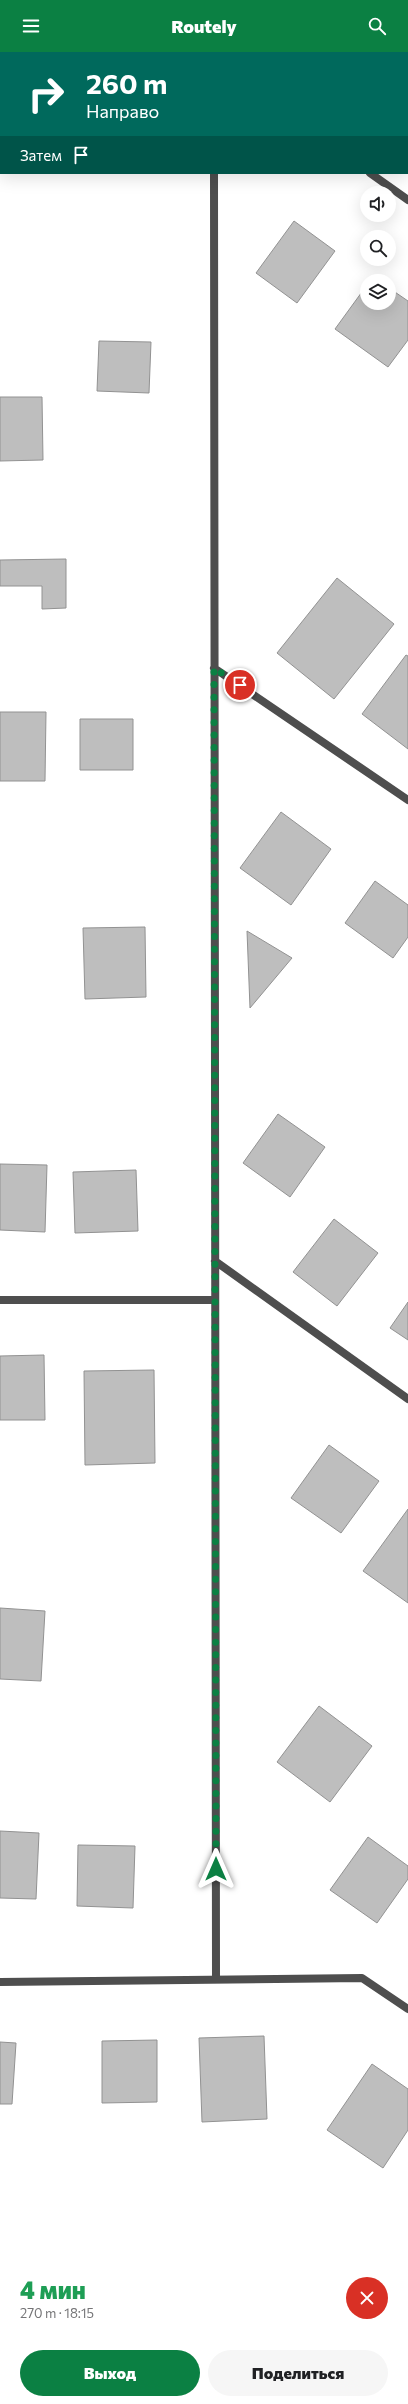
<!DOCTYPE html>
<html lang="ru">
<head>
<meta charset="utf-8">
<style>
	body { margin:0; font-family:Commissioner,sans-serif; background:#f6f6f6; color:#202124; height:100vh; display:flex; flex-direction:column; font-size:15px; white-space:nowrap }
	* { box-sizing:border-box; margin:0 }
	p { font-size:13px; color:#757577 }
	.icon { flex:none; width:22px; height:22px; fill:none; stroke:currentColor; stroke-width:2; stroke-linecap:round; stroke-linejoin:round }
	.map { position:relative; height:2212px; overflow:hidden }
	.drawer { display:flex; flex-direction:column; background:#fff; flex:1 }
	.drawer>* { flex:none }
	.hud { position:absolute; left:0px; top:0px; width:408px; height:122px; box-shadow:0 4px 16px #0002; background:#00695c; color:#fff; overflow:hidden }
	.fabs { position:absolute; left:360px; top:134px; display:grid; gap:8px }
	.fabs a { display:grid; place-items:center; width:36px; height:36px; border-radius:50%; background:#fff; box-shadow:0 4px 16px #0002; font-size:20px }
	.pin { position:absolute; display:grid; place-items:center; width:34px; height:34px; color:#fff; margin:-17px; border:2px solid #fff; border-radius:50%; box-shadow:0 1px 4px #0007 }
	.me { position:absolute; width:44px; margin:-22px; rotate:0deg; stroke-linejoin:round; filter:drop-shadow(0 0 3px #0008) }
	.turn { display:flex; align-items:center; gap:14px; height:84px; padding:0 20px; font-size:18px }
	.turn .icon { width:52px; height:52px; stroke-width:2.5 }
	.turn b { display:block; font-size:28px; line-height:34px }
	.then { display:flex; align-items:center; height:38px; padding:0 20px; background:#0003; gap:8px; font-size:15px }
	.round { display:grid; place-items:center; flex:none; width:42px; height:42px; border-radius:21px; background:#f6f6f6 }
	.summary { display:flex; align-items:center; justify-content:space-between; height:68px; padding:0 20px }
	h1 { font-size:24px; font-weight:800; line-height:30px; color:#1e9e55 }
	.cta { display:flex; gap:8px; margin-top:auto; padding:8px 20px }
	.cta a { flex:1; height:46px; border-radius:24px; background:#0b8043; color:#fff; font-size:16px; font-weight:800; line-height:46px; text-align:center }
	.cta a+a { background:#f6f6f6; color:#202124 }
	header { display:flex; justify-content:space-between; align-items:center; height:52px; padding:0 20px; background:#0b8043; color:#fff; font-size:18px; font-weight:800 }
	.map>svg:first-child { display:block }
	.building { fill:#bebebe; stroke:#929292 }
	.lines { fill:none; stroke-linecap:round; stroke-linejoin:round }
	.minor { stroke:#4e4e4e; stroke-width:8 }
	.route { stroke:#0b8043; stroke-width:7; stroke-dasharray:0 12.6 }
</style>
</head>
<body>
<header><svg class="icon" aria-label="menu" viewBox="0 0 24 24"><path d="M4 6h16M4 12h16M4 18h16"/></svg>Routely<svg class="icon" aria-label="search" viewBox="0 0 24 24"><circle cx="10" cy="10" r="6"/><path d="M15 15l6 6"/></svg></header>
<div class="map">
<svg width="408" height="2212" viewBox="0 0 408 2212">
	<rect width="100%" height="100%" fill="#fff"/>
	<path class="building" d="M294,169L335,199L297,251L256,221Z
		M373,224L380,229H370Z
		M367,233V251H389V236L408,249V288L388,315L335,277Z
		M99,289L151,290L149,341L97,339Z
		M0,345H42L43,408L0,409Z
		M66,507V556L42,557V534H0V508Z
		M337,526L394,572L334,647L277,601Z
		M406,603L408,604V697L362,662Z
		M0,660H46L45,729H0Z
		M80,667H133V718H80Z
		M281,760L331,797L291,853L240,816Z
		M375,829L408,853V885L393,906L345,871Z
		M145,875L146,945L85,947L83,876Z
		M247,879L292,906L250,956Z
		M278,1062L325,1095L290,1145L243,1111Z
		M0,1112L47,1113L45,1180L0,1178Z
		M136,1118L138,1179L75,1181L73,1120Z
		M334,1167L378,1201L337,1254L293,1220Z
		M408,1250V1288L390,1276Z
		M44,1303L45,1368H0V1304Z
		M154,1318L155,1411L85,1413L84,1319Z
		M329,1393L379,1429L341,1481L291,1446Z
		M408,1457V1551L363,1519Z
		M0,1556L45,1559L41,1629L0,1627Z
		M319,1654L372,1694L330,1750L277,1710Z
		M0,1779L39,1781L36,1847L0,1846Z
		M368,1785L408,1814V1827L377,1871L330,1838Z
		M78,1793L135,1794L133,1856L77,1854Z
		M264,1984L267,2067L202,2070L199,1986Z
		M157,1988V2050L102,2051V1989Z
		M0,1990L16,1991L12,2052H0Z
		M372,2012L408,2037V2078L383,2116L327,2078Z"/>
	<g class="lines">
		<path class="minor" d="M214,0V1
			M0,8H1
			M214,121L216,1927
			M370,121L408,148
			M214,616L408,748
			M215,1209L408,1347
			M0,1248H215
			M0,1930L362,1926L408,1957"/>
	</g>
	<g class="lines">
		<path class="route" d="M216,1817L214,616L240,633"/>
	</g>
</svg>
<div class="fabs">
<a><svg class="icon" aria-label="sound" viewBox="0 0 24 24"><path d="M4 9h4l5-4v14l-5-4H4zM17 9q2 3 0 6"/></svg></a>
<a><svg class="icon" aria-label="search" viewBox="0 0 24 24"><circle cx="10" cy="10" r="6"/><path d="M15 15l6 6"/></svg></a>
<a><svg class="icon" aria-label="layers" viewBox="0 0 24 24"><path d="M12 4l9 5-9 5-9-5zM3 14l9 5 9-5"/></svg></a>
</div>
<div class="pin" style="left:240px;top:633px;background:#d93025"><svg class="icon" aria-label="arrive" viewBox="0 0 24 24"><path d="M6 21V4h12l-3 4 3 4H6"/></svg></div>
<svg class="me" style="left:216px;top:1817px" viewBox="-20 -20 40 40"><path d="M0-17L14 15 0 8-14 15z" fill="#0b8043" stroke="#fff" stroke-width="4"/></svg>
<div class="hud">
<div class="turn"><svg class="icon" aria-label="right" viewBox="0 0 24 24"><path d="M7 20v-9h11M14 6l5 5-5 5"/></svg><div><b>260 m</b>Направо</div></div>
<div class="then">Затем<svg class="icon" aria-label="arrive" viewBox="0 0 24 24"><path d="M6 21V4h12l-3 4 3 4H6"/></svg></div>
</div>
</div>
<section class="drawer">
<div class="summary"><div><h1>4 мин</h1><p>270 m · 18:15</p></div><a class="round" style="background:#d93025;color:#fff"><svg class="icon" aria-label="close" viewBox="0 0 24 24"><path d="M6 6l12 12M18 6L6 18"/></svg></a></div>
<div class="cta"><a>Выход</a><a>Поделиться</a></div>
</section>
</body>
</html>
